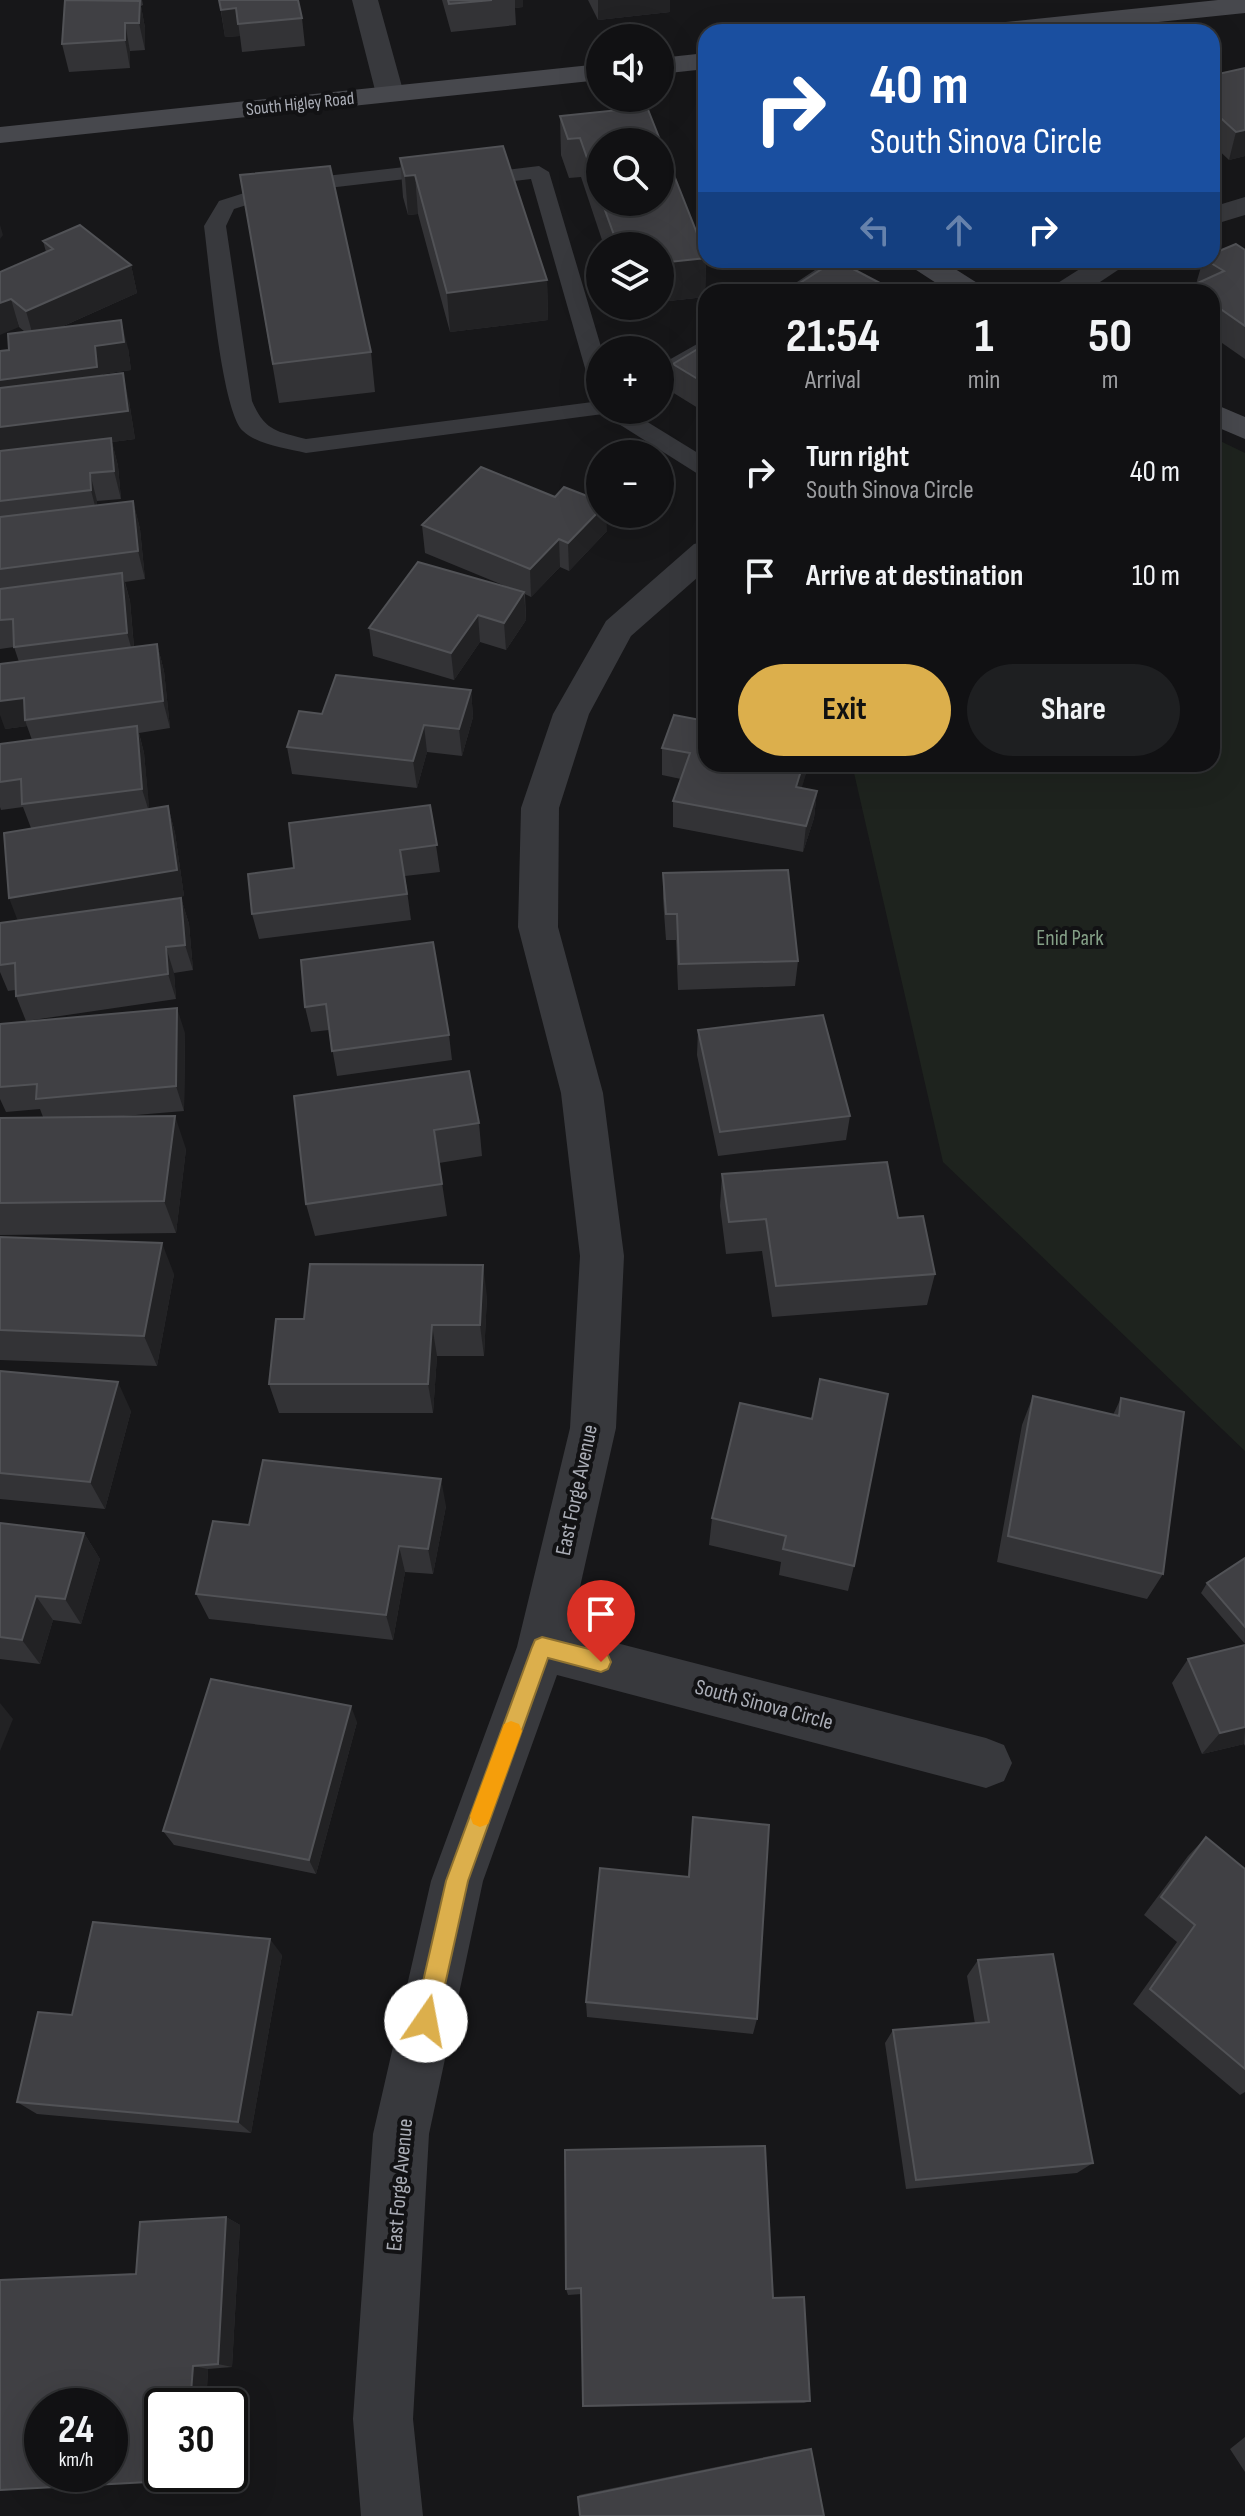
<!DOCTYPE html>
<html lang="en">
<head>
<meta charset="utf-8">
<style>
	body { margin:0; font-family:"Sofia Sans Condensed",sans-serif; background:#1e1f21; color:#f1f3f6; height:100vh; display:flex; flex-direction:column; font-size:30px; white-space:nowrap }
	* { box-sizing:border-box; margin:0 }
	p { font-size:26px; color:#9c9da0 }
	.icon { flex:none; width:44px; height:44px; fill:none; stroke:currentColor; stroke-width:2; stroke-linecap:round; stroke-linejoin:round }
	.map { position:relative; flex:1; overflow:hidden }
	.panel { position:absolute; left:698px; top:284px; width:522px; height:488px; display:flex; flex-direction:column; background:#111113; border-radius:24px; box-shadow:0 8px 32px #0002,0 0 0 2px #303133 }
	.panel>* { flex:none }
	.hud { position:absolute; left:698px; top:24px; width:522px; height:244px; border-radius:24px; box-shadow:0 8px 32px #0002,0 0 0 2px #303133; background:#1a4fa0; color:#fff; overflow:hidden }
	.controls { position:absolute; left:586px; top:24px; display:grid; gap:16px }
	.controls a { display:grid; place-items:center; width:88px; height:88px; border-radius:50%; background:#111113; box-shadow:0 8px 32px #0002,0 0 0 2px #303133; font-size:40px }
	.speed { position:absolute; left:24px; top:2388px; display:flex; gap:16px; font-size:40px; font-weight:700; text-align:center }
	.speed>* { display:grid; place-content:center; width:104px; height:104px; border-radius:50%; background:#111113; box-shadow:0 8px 32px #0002,0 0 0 2px #303133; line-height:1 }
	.speed small { font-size:20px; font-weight:400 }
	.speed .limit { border:4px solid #111; border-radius:12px; background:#fff; color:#111 }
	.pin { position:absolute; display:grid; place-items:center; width:68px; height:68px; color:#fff; margin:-82px -34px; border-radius:50% 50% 50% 0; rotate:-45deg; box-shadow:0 0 8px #0007 }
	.pin .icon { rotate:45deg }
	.me { position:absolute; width:88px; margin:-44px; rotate:12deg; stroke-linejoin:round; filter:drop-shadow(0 0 6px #0008) }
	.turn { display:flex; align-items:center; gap:28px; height:168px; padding:0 40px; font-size:36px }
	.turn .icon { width:104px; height:104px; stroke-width:2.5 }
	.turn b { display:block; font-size:56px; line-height:68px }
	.lanes { display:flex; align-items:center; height:76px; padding:0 40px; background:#0003; justify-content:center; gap:40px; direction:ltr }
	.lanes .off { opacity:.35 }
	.eta { display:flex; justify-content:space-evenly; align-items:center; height:136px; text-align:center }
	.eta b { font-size:48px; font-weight:700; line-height:56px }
	.cta { display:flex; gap:16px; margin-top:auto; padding:16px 40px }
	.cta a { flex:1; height:92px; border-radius:48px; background:#dcaf4c; color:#111; font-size:32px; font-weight:700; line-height:92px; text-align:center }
	.cta a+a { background:#1e1f21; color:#f1f3f6 }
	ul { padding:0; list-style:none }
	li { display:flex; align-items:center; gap:24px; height:104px; padding:0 40px }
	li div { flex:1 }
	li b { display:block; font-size:30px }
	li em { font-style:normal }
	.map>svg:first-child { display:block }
	.green { fill:#1e231e }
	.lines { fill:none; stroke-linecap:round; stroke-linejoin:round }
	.lane { fill:#38393d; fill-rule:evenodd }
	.street { fill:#38393d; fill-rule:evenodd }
	.secondary { fill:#47484d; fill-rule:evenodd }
	.wall { fill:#333336; fill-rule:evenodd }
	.shaded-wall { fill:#222224 }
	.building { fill:#404044; stroke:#515256; stroke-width:2; fill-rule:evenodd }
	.route { fill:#dcaf4c; stroke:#8f7231; stroke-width:2 }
	.slow { fill:#f59e0b }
	.labels { text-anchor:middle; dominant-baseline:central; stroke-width:8; stroke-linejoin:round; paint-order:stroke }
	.far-street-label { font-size:18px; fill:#abaeb7; stroke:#121214 }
	.park-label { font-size:22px; fill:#849f86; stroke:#121214 }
	.street-label { font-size:22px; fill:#abaeb7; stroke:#121214 }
</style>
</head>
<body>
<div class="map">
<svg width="1245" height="2516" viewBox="0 0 1245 2516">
	<rect width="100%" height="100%" fill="#171719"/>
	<path class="green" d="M1212,437L1245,453V1451L943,1162L852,764H1212Z"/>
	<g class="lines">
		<path class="lane" d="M466,160L506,170L539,166L549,172L602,350L600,389L592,387L589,382L531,179L506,182L466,172L285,193L234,209L226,226L252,401C265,431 276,431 306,439L600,401V410H628L706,458V476L698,474L603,414L306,453C286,448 258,445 243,431C221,411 209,262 204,226L219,201L282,181Z
			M830,260H856L808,292H782Z
			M706,339V356L660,382V365Z"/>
		<path class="street" d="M352,0H378L404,94L400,100H380L376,94Z
			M1245,197V215L1212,225V207Z
			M1094,260H1129L1124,266L1085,292H1049L1053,286Z
			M706,541V570L631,636L589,714L559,808L558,927L603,1093L624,1256L616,1428L570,1631L986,1738L1004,1745L1012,1763L1004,1781L986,1788L557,1675L483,1881L429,2134L413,2419L423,2516H361L353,2419L373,2134L431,1881L517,1647L570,1428L580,1256L561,1093L518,927L521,808L553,714L606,621L694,544Z"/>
		<path class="secondary" d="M1218,0H1245V13L1062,32H973L977,26L986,24Z
			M706,53V69L660,74V58Z
			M600,64V80L0,143V127Z
			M905,260H941L982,286L986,292H950L910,266Z
			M1212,403L1245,417V439L1212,425Z"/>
	</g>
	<path class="wall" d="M65,0H142L143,5L141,6L145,28V50L130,51V68L69,72L62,44Z
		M219,0L302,18L305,46L242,52L240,36L225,37Z
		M442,0H523V7L515,8L516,25L451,32Z
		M588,0H670V12L598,20Z
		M1245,68V156L1229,160L1212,144V73L1214,75Z
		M647,107L706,256L705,297L660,302V246H604L581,177L569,178L561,155L560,116ZM600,142H660V202H600Z
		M400,158L547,280L548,320L450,332L418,214L408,215L403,197Z
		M240,175L371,352L375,392L279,403Z
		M43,241L131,265L137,293L59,328L128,348L131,370L102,374L129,401L135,439L112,442L118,466L121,499L97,501V505L133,501L140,529L145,579L125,582L130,601L134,647L157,644L164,671L170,728L139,733L144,753L149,809L168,806L175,833L184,896L128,905L181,898L189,924L193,970L174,973L176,999L26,1021L16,996L15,990L8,991L0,972V923L18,920L31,828L23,807L1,810L0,807V744L32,740L27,726L5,729L19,662L14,647L0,649V351L9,350L25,332L19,327L0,272L46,252Z
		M1245,250V359L1212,336V292H1188L1189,287L1196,284L1203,260H1212Z
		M706,344V413L672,392L673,364Z
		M422,525L607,531L569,571L560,567L531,597L525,594L526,620L506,650L480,642L454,680L373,656L369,628L510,588L425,553Z
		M471,690L473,717L462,756L427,752L417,788L292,774L287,747L322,714Z
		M662,748L808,767L801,788L817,791L814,818L803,852L673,827V801L681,779L662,775Z
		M430,805L440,872L405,876L411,920L259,939L252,914L294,868Z
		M663,873L798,961L795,986L678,990L676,940H666L663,899Z
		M301,960L449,1035L452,1060L337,1076L329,1030L311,1032L305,1007Z
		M0,1024L185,1033L184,1111L124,1116L186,1149L176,1233L0,1235V1118L43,1117L40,1109L6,1112L0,1099Z
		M698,1030L850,1116L846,1140L718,1156L697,1055Z
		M294,1096L479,1123L482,1156L439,1163L447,1216L315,1236L306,1204Z
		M722,1174L898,1218L935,1274L927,1305L772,1317L762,1251L726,1254L720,1206Z
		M0,1237L174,1274L157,1366L0,1360Z
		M487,1296L484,1356H437L433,1413H279L269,1384L304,1319Z
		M0,1371L131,1411L105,1509L0,1499Z
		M1033,1396L1113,1415L1121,1398L1163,1574L1147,1599L997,1562L1022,1425Z
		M740,1403L854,1566L848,1591L779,1575L781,1562L709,1545L712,1518Z
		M446,1506L433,1574L405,1572L393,1640L209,1619L196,1594L249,1525Z
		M0,1523L84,1533L100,1559L81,1624L53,1620L40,1664L0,1659Z
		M1245,1558V1644L1201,1593L1207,1583Z
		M1245,1645V1746L1244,1744L1202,1754L1172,1683L1188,1659Z
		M357,1722L316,1874L174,1845L163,1831Z
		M693,1817L757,2019L753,2034L587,2017L586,2002L688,1877Z
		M1206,1837L1245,1869V2092L1240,2095L1133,2004L1177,1942L1144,1915L1188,1856Z
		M282,1955L251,2133L37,2114L17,2102Z
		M978,1960L1093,2163L1077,2173L906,2189L885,2043L893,2030L975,2024L967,1976Z
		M565,2150L773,2298L810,2401L804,2403L584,2407L583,2406L582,2294L568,2295L566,2289Z
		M226,2217L240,2225L232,2367L208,2369L206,2406H162V2474H202L201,2479L0,2490V2280L136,2274L140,2222ZM42,2406H110V2474H42Z
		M1245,2437V2472L1230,2449Z
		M804,2449H811L578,2497L579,2495Z"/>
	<path class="shaded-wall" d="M515,0H523V7L515,8Z
		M598,0H670V12L598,20Z
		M140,1L145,28V50L139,23Z
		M236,8L240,36L225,37L221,10Z
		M125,23L130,51V68L125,40Z
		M1245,130V156L1229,160L1236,132Z
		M415,175L418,214L408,215L405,176Z
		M0,225L3,235L0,239Z
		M706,258L705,297L660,302V263Z
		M131,265L137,293L34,339L26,311Z
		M547,280L548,320L450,332L447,293Z
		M11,299L19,327L0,335V303Z
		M121,320L128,348L131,370L102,374L104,395L0,409V380L95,346Z
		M123,373L129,401L135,439L112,442L118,466L121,499L114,471L0,456V427Z
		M90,473L97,501L98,518L91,490Z
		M133,501L140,529L145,579L138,551Z
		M600,510V514H606L607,531L569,571L568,543Z
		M559,539L560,567L531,597L530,569Z
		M122,573L130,601L135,661L127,633Z
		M524,592L526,620L506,650L504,623Z
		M478,615L480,642L454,680L451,653Z
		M157,644L164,671L170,728L163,701Z
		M471,690L473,717L462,756L459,729Z
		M24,698L25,720L27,726L5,729L0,715V701Z
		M424,725L427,752L417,788L413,761Z
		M137,726L144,753L150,815L142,789Z
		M803,764H808V767L794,814L796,787Z
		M817,791L814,818L803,852L806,826Z
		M168,806L175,833L184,896L19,924L9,898Z
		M181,898L189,924L193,970L185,945Z
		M166,947L174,973L176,999L168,974Z
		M177,1008L185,1033L184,1111L176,1086Z
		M175,1116L186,1149L176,1233L164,1201Z
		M162,1243L174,1274L157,1366L144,1336Z
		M483,1265L487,1296L484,1356L480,1325Z
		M432,1325L437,1356L433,1413L428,1384Z
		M118,1382L131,1411L105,1509L90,1482Z
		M441,1479L446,1506L433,1574L428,1549Z
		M84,1533L100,1559L81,1624L65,1599Z
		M399,1546L405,1572L393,1640L386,1615Z
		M36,1596L53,1620L40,1664L22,1640Z
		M0,1703L13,1719L0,1751Z
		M351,1706L357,1722L316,1874L309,1860Z
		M1245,1727L1244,1744L1202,1754L1220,1733Z
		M270,1939L282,1955L251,2133L238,2122Z
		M226,2217L240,2225L232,2367L218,2364Z
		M193,2366L208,2369L206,2406H190Z
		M186,2474H202L201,2479L185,2480Z"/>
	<path class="building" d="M65,0L140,1L139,23H125V40L62,44Z
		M219,0H298L302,18L238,24L236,8L221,10Z
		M448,0H492L449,4Z
		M1245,68V130L1236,132L1212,110V73L1214,75Z
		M647,107L706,256V258L660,263V246H618L602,202H660V142H600V195L580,138L568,139L560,116Z
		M503,146L547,280L447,293L415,175L405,176L400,158Z
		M330,166L371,352L273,364L240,175Z
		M80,225L131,265L26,311L11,299L0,303V272L53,249L43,241Z
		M1236,244L1245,250V326L1212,303V292H1196L1189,287L1224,271L1206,260H1212V254Z
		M836,260L897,292H786Z
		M121,320L124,342L95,346L97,367L0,380V351L9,350L8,334Z
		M706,344V384L673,364Z
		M123,373L128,411L0,427V388Z
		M111,438L114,471L90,473L91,490L0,501V451Z
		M481,467L555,497L564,487L600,501V510L568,543L559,539L530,569L422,525Z
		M133,501L138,551L0,569V517Z
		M418,562L524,592L504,623L478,615L451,653L369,628Z
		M122,573L127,633L14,647L13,619L0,620V589Z
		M157,644L163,701L25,720L24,698L0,701V664Z
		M336,675L471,690L459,729L424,725L413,761L287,747L299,711L322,714Z
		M674,715L706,721V764H803L796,787L817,791L806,826L673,801L690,753L662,748Z
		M137,726L142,789L22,804L21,779L0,782V744Z
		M430,805L437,845L400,850L407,894L252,914L248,874L294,868L289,823Z
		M168,806L177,870L9,898L4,833Z
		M788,870L798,961L679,964L677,914H666L663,873Z
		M181,898L185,945L166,947L168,974L16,996L15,963L0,965V923Z
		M433,942L449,1035L332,1051L326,1004L305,1007L301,960Z
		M177,1008L176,1086L36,1099L37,1084L0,1087V1024Z
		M823,1015L850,1116L720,1132L698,1030Z
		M469,1071L479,1123L434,1130L442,1184L306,1204L294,1096Z
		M175,1116L164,1201L0,1203V1118Z
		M887,1162L898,1218L923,1216L935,1274L776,1286L766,1219L729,1222L722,1174Z
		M0,1237L162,1243L144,1336L0,1330Z
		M310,1264L483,1265L480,1325H432L428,1384H269L276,1319H304Z
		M0,1371L118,1382L90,1482L0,1473Z
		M820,1379L888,1394L854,1566L783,1549L786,1536L712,1518L740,1403L812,1419Z
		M1033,1396L1119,1416L1121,1398L1184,1412L1163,1574L1008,1536Z
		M263,1460L441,1479L428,1549L399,1546L386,1615L196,1594L213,1521L249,1525Z
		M0,1523L84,1533L65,1599L36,1596L22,1640L0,1637Z
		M1245,1558V1627L1207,1583Z
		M1245,1645V1727L1220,1733L1188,1659Z
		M211,1679L351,1706L309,1860L163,1831Z
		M693,1817L769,1825L757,2019L586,2002L600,1868L689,1877Z
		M1206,1837L1245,1869V2069L1150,1989L1195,1925L1161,1897Z
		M93,1922L270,1939L238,2122L17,2102L38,2012L72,2015Z
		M1053,1954L1093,2163L916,2180L893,2030L989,2022L978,1960Z
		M765,2146L773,2298L804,2297L810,2401L583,2406L581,2288L566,2289L565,2150Z
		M226,2217L218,2364L193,2366L190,2406H162V2474H186L185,2480L0,2490V2280L136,2274L140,2222ZM42,2406H110V2474H42Z
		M811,2449L824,2516H580L578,2497Z"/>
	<path class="route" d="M542,1637L601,1652L608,1655L611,1662L608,1669L601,1672L548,1658L468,1881L437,2021L434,2029L426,2033L418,2029L414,2021L446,1881L532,1647L535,1640Z"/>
	<path class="slow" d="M511,1721L519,1724L522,1731L488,1824L480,1827L473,1824L470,1816L504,1724Z"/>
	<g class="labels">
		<g class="far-street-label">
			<text transform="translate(300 104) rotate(-6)">South Higley Road</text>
		</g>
		<g class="park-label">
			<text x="1070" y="938">Enid Park</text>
		</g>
		<g class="street-label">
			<text transform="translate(577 1490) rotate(-78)">East Forge Avenue</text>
			<text transform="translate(764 1705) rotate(15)">South Sinova Circle</text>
			<text transform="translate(400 2185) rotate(-85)">East Forge Avenue</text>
		</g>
	</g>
</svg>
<div class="controls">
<a><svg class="icon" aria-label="sound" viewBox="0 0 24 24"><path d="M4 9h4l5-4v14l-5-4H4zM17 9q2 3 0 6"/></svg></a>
<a><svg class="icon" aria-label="search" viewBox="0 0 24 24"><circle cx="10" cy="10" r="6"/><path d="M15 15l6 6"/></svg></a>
<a><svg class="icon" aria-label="layers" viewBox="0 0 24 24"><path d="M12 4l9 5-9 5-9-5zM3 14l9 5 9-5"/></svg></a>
<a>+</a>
<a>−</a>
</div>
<div class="speed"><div>24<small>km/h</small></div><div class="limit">30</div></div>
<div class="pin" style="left:601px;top:1662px;background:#d93025"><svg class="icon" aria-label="arrive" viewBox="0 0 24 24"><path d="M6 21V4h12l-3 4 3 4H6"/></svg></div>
<svg class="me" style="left:426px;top:2021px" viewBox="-20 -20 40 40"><circle r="19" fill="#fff"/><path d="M0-13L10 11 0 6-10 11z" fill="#dcaf4c"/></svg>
<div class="hud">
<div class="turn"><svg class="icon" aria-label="right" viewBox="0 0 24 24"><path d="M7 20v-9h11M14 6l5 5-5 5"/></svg><div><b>40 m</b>South Sinova Circle</div></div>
<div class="lanes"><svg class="icon off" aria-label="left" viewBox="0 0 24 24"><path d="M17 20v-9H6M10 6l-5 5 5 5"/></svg><svg class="icon off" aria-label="ahead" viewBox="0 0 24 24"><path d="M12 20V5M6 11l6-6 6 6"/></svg><svg class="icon" aria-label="right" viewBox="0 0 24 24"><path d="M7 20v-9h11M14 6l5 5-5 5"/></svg></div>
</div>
<section class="panel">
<div class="eta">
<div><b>21:54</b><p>Arrival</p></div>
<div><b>1</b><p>min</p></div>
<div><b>50</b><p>m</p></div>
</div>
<ul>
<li><svg class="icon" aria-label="right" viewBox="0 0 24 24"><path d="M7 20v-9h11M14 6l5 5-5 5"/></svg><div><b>Turn right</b><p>South Sinova Circle</p></div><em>40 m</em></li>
<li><svg class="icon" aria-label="arrive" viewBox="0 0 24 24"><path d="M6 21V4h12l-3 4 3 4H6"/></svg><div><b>Arrive at destination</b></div><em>10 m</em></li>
</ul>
<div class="cta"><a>Exit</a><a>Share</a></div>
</section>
</div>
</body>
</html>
